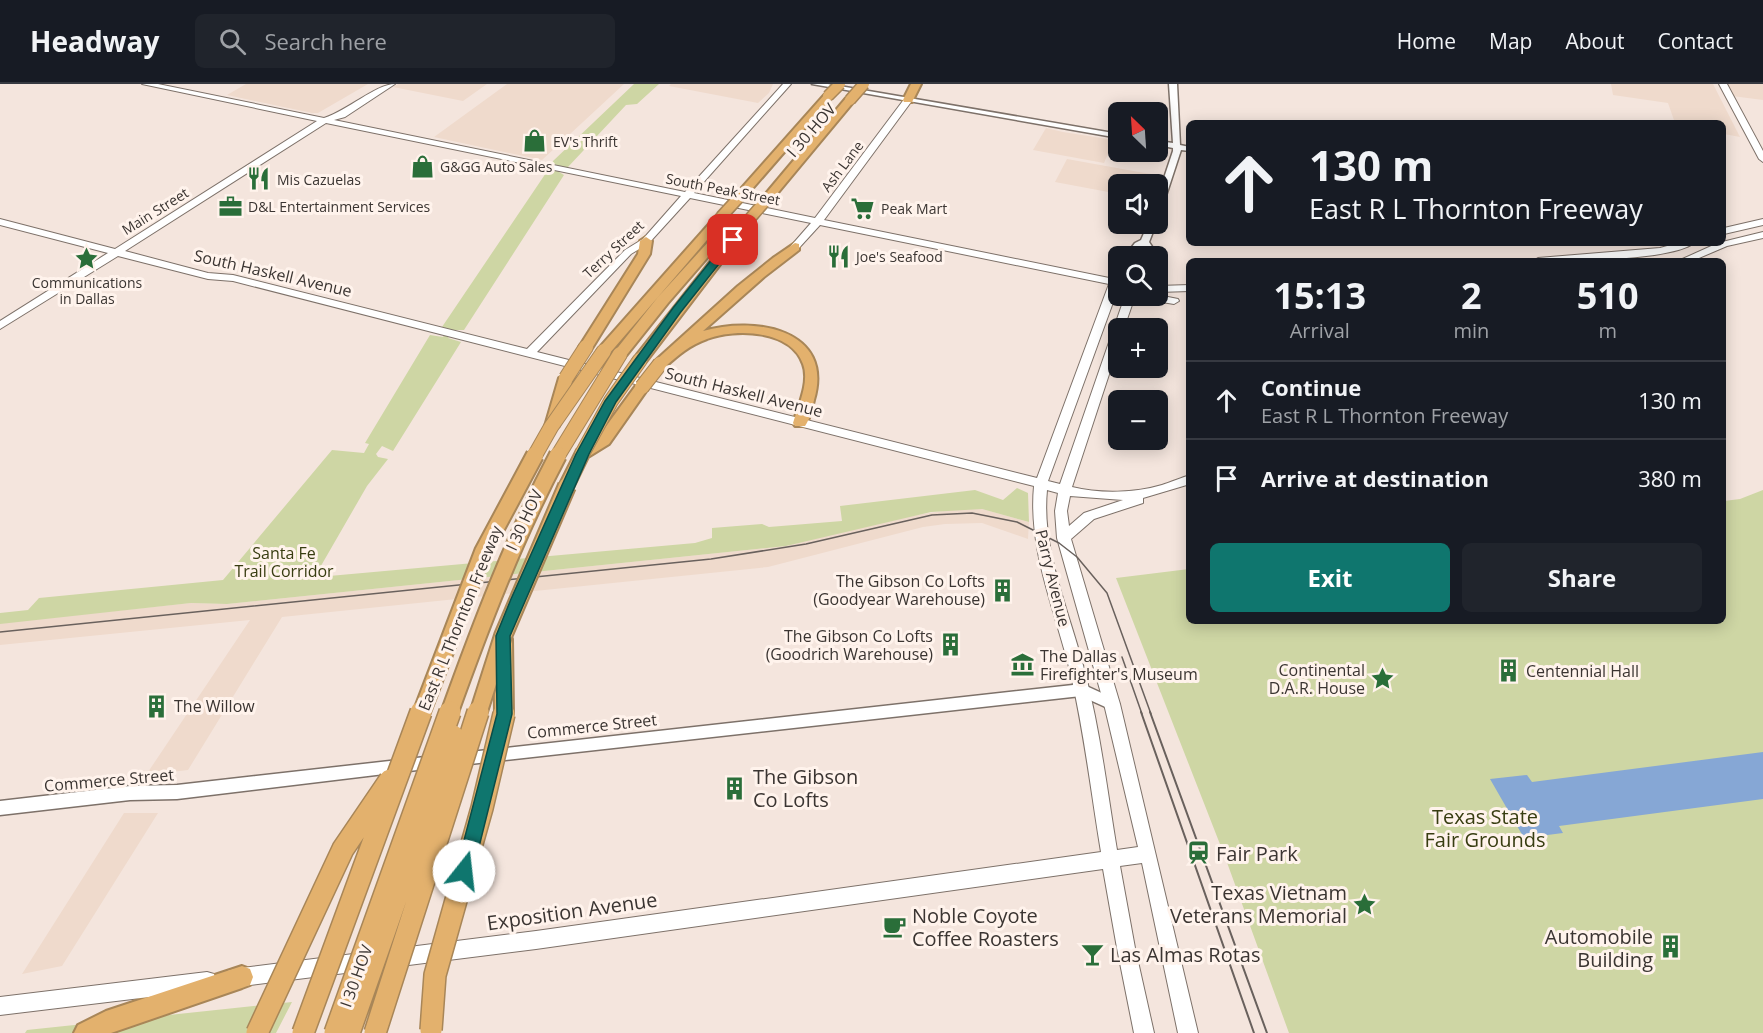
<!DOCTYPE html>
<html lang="en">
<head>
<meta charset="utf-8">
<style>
	body { margin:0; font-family:"Open Sans",sans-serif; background:#20242c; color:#f1f3f6; height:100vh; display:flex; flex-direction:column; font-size:22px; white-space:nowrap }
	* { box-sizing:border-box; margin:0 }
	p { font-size:20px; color:#9ea1a6 }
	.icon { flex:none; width:33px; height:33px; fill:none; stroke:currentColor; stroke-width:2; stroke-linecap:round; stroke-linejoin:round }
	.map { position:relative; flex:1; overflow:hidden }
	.details { position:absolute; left:1186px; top:174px; width:540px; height:366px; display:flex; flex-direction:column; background:#171b24; border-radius:9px; box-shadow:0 3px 15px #0003 }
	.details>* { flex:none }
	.guide { position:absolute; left:1186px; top:36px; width:540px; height:126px; border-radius:9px; box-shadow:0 3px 15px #0003; background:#171b24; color:#f1f3f6; overflow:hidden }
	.needle { width:39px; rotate:335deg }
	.buttons { position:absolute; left:1108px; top:18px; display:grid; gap:12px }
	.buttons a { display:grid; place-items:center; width:60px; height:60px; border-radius:9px; background:#171b24; box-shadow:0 3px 15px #0003; font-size:30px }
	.pin { position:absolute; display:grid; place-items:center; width:51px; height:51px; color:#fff; margin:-26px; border-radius:12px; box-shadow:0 3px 9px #0006 }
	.me { position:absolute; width:66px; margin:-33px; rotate:16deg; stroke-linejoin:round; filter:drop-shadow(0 0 4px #0008) }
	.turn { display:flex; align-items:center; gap:21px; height:126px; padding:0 24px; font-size:27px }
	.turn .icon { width:78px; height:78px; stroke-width:2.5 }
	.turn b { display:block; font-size:42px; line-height:51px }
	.eta { display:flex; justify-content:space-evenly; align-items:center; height:102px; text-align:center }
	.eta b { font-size:36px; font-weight:700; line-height:42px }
	.primary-button { display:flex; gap:12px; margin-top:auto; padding:12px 24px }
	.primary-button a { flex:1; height:69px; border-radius:9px; background:#0f766e; color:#fff; font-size:24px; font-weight:700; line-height:69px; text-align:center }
	.primary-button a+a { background:#20242c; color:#f1f3f6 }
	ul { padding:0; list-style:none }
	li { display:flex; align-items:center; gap:18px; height:78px; padding:0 24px; border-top:2px solid #363941 }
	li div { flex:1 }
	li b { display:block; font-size:22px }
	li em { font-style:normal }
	header { display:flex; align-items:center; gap:36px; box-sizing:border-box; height:84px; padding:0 30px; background:#171b24; border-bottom:2px solid #363941 }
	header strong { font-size:28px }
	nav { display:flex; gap:33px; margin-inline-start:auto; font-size:21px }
	.search { width:420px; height:54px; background:#20242c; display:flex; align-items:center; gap:15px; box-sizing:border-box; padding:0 21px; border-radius:9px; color:#9ea1a6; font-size:22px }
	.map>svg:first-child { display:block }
	.built { fill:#efdacc }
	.green { fill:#ced6a4 }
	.water { fill:#86a7d5 }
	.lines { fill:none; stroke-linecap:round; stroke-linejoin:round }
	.tertiary-casing { stroke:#7d7169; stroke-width:3 }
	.secondary-casing { stroke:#7d7169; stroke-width:2 }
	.motorway-casing { stroke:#a88658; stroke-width:4 }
	.tertiary { fill:#fff; fill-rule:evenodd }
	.secondary { fill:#fff; fill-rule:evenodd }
	.motorway { fill:#e3b16d; fill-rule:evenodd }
	.tram-far1 { stroke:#69615d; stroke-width:1.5 }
	.tram { stroke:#69615d; stroke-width:2 }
	.motorway-bridge-far3-casing { stroke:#a88658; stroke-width:13; stroke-linecap:butt }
	.motorway-bridge-far2-casing { stroke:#a88658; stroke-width:16; stroke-linecap:butt }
	.motorway-bridge-far1-casing { stroke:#a88658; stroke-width:20; stroke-linecap:butt }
	.motorway-bridge-casing { stroke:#a88658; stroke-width:24; stroke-linecap:butt }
	.motorway-bridge-far3 { stroke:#e3b16d; stroke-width:10 }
	.motorway-bridge-far2 { stroke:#e3b16d; stroke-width:14 }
	.motorway-bridge-far1 { stroke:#e3b16d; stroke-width:16 }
	.motorway-bridge { stroke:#e3b16d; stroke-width:21 }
	.route { fill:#0f766e; stroke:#0a4d48; stroke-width:1.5 }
	.labels { text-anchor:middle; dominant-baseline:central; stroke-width:6; stroke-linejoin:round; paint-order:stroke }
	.far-poi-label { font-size:14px; fill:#3b3532; stroke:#fff3ec; text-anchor:start }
	.far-street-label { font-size:14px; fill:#3b3532; stroke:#fff3ec }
	.street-label { font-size:16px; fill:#3b3532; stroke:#fff3ec }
	.park-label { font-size:16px; fill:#383d11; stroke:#fff3ec }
	.poi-label { font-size:16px; fill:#3b3532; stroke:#fff3ec; text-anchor:end }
	.near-poi-label { font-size:20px; fill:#3b3532; stroke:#fff3ec; text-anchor:start }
	.near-park-label { font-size:20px; fill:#383d11; stroke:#fff3ec }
	.near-street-label { font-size:20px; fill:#3b3532; stroke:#fff3ec }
</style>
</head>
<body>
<header>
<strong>Headway</strong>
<div class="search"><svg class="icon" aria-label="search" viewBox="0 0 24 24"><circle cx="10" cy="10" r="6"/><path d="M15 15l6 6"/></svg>Search here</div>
<nav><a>Home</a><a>Map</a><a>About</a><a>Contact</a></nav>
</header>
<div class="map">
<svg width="1763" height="949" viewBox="0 0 1763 949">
	<rect width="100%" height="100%" fill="#f4e5dd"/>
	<path class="built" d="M246,0H368L318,29H312L227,11Z
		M398,0H487L463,17L393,3Z
		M507,0H624L542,76L434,53Z
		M671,0H773L769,9L758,19L669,2Z
		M1611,0H1713L1740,53L1724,50V39H1675L1668,19L1613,11Z
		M1726,0H1763V16L1732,12Z
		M1046,44L1063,48L1114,56L1104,79L1033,66Z
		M1067,75L1139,88L1157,91L1154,100H1119V110L1055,98Z
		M958,425H982L1029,438L1028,455L982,439L945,440L923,443L768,483L282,533L188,686L146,691L250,536L0,561V539L191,519L227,520L786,462L902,433Z
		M124,729H158L62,882L22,890Z"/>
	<path class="green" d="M634,0H659L637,20L626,21L568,83H562L559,88L564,91L464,246H454L448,254L461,258L393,367L382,362L376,370L378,373L388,375L367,402L318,487V493L695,459L712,454V444L762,440L769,443L842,437L840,422L975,406L1003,416L1017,404L1028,409L1029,438L982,425L931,428L786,462L227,520L191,519L0,540V529L28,526L39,514L223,496L332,366L364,369L369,360L365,359L430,251L443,253L448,245L442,243L548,86L553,87L557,81L552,80L553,77Z
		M1763,406V949H1289L1225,773L1116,494L1189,485L1190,537H1724V417L1740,415Z
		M292,918L276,949H25L27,946Z"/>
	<path class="water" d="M1763,668V715L1559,742L1563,749L1524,754L1490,695L1527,691L1532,698Z"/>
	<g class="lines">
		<defs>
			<path id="tertiary" d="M812,0H828L1119,50V54Z
				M1169,0H1177L1180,61L1190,63V67L1181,66L1162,124L1158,127V112L1173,67V64L1158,61V57L1173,59Z
				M1148,140H1156L1149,158L1153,164L1149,172H1141L1145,164L1143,162L1133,172H1125L1135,159L1141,156Z
				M1082,600L1117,616L1119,620L1117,624L1112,626L1081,612L461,681L456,679L454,675L456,671L461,669Z
				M434,672L439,673L441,678L439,683L434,684L177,715L130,716L0,731V717L130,702L177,701Z"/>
			<path id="secondary" d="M142,0H158L324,34C347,27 376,0 395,0L345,33L334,36L685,108L783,0H791L694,109L815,134L905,14H911V18L824,136L1119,196V202L1048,397L1060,400L1125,212L1158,211L1178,215L1179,217L1174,220L1150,216L1133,218L1124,244H1119V260L1072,403C1100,410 1135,409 1162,401C1172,398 1180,394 1190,391V400L1143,414V419L1094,435L1071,455L1120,620L1198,949H1178L1142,779L1120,782L1135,864L1154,949H1134L1117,864L1103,785L536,865L235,903L228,901L226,894L228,887L235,885L536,847L1101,768C1091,708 1084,646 1070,587C1055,526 1028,466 1034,402L233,197L208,195L118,172L0,245V237L108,169L0,141V135L115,165L317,37ZM326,39L681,112L643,155L625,166L527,265L233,191L208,189L125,167ZM690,114L811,139L790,163L795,166L798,165L820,141L1109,200L1037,394L537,268L631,170L649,159ZM1047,406L1058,409L1055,427L1057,454L1104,620L1138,763L1117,766C1107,706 1100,644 1084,585C1069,526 1041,467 1047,406ZM1070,412L1123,416L1084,429L1069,442L1067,427Z
				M1719,0H1727L1763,67V78L1759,75Z
				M1763,135V141L1724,150V144Z
				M1763,148V154L1727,162L1692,177H1678L1718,159Z
				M1678,159H1694C1671,177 1565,177 1533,177L1538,174L1660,164Z
				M1190,201V207L1158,208V202Z
				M207,888L214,890L216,897L214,904L207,906L0,931V913Z"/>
			<path id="motorway" d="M911,0H921L912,18H904L903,16Z
				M825,10L833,12L746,112H738V108Z
				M846,14L855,16L771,117H763V113Z
				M721,130L725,131V135L609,270H599L597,267L599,264L717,131Z
				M735,132L739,133V137L668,219L625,273H615L613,270L615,267L658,213L731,133Z
				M747,135L753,138L751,140L645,279H635L633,276L635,273L743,136Z
				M646,153L652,157L650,170L591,266H581L579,263L638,170L640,157Z
				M795,159L799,160V166L764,193L703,247C754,232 835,245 814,316C812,325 810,335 805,342H795L793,339C798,322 810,298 803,280C791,246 736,244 707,255C690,261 678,271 665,283H655L653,280L655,277L738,202L773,174Z
				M566,290L573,294L559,342L552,347L547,345L545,342L559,294Z
				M642,298L649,303L609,360L588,373L572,406H562L559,402L577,366L599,352L637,300Z
				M503,548L509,550L512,555L513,630L511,636L504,638L497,636L495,630L494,555L497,550Z
				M242,882L250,885L253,893L250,901L242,904L111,949H74L78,941L106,927Z"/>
		</defs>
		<use href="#tertiary" class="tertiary-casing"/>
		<use href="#secondary" class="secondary-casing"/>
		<use href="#motorway" class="motorway-casing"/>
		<use href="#tertiary" class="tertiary"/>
		<use href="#secondary" class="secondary"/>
		<use href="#motorway" class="motorway"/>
		<path class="tram-far1" d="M0,548L711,475L806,460L932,431L972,429L1017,438L1059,459L1077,473L1107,509L1151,630
			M1122,573L1142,630"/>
		<path class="tram" d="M1141,628L1254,949
			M1150,628L1267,949"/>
		<defs>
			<path id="motorway-bridge-far3" d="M828,12L840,0
				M850,16L864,0
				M721,133L742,110
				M747,138L767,115"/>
			<path id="motorway-bridge-far2" d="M566,294L586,263
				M642,303L660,280
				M582,370L611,317L640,276
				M534,373L551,343L604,267
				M557,373L620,270"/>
			<path id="motorway-bridge-far1" d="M421,630L483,468L535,371
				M449,630C481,541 514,454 558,371
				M478,630L503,552L567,402"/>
			<path id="motorway-bridge" d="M431,946L435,891L482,724L504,630
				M257,949L343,765L390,696
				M303,949L421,628
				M335,949L450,628
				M349,949L453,652
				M375,949L478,628"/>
		</defs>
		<use href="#motorway-bridge-far3" class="motorway-bridge-far3-casing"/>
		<use href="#motorway-bridge-far2" class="motorway-bridge-far2-casing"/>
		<use href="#motorway-bridge-far1" class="motorway-bridge-far1-casing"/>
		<use href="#motorway-bridge" class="motorway-bridge-casing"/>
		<use href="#motorway-bridge-far3" class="motorway-bridge-far3"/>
		<use href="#motorway-bridge-far2" class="motorway-bridge-far2"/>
		<use href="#motorway-bridge-far1" class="motorway-bridge-far1"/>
		<use href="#motorway-bridge" class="motorway-bridge"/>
	</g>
	<path class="route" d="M729,154L738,156L680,229L616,318L589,370L526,515L510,552L512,630L473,787L471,793L464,795L458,793L456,787L497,630L496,552L511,515L576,370L605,317L673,224Z"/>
	<defs>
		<symbol id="shop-bare" viewBox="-9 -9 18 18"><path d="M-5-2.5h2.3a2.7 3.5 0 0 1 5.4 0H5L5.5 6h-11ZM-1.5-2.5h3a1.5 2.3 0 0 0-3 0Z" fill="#2a6e39" stroke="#fff3ec" stroke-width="2.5" paint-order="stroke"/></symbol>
		<symbol id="restaurant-bare" viewBox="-9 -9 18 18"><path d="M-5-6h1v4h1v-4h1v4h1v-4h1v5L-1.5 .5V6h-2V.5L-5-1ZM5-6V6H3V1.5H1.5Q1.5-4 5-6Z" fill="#2a6e39" stroke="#fff3ec" stroke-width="2.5" paint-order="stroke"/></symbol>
		<symbol id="office-bare" viewBox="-9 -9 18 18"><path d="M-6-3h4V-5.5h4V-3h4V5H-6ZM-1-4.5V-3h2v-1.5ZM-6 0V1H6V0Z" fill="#2a6e39" stroke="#fff3ec" stroke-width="2.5" paint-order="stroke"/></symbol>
		<symbol id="supermarket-bare" viewBox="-9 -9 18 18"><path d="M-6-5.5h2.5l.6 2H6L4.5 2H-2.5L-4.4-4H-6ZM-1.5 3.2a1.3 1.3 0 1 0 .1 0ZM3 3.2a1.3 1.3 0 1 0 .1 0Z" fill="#2a6e39" stroke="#fff3ec" stroke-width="2.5" paint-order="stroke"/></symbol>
		<symbol id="sight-bare" viewBox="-9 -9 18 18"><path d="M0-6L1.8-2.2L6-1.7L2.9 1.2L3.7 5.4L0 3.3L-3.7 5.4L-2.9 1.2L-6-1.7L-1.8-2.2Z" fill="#2a6e39" stroke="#fff3ec" stroke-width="2.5" paint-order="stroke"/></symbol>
		<symbol id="building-bare" viewBox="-9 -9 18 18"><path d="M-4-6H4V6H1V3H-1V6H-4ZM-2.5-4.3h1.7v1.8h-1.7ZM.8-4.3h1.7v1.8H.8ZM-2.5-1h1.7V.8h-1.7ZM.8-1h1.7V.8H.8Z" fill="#2a6e39" stroke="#fff3ec" stroke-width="2.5" paint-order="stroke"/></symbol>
		<symbol id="museum-bare" viewBox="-9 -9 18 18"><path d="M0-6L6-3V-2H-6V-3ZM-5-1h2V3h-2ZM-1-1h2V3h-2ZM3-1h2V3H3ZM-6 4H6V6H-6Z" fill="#2a6e39" stroke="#fff3ec" stroke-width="2.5" paint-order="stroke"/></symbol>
		<symbol id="station-bare" viewBox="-9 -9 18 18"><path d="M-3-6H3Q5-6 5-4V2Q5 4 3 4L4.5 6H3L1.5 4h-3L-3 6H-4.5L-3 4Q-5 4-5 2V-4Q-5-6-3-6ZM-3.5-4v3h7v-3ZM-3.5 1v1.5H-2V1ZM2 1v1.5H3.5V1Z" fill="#2a6e39" stroke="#fff3ec" stroke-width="2.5" paint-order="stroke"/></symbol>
		<symbol id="cafe-bare" viewBox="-9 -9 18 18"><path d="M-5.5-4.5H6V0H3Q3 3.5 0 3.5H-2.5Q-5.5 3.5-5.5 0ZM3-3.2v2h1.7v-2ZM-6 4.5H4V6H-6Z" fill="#2a6e39" stroke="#fff3ec" stroke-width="2.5" paint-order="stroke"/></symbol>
		<symbol id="bar-bare" viewBox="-9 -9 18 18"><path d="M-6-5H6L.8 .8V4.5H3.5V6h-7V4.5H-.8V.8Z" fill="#2a6e39" stroke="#fff3ec" stroke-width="2.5" paint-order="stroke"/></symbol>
	</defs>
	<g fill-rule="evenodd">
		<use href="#shop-bare" x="518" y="40" width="33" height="33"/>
		<use href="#shop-bare" x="406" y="66" width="33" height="33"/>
		<use href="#restaurant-bare" x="242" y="78" width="33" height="33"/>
		<use href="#office-bare" x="214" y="106" width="33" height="33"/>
		<use href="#supermarket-bare" x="846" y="108" width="33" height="33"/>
		<use href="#restaurant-bare" x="822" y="156" width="33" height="33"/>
		<use href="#sight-bare" x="70" y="158" width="33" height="33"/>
		<use href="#building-bare" x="986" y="490" width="33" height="33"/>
		<use href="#building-bare" x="934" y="544" width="33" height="33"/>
		<use href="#museum-bare" x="1006" y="564" width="33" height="33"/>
		<use href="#building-bare" x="1492" y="570" width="33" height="33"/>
		<use href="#sight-bare" x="1366" y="578" width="33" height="33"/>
		<use href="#building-bare" x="140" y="606" width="33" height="33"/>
		<use href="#building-bare" x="718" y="688" width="33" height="33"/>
		<use href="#station-bare" x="1182" y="752" width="33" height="33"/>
		<use href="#sight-bare" x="1348" y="804" width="33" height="33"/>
		<use href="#cafe-bare" x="878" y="826" width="33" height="33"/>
		<use href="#building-bare" x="1654" y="846" width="33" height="33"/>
		<use href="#bar-bare" x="1076" y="854" width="33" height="33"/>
	</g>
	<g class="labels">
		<g class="far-poi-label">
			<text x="553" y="57">EV's Thrift</text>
			<text x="440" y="82">G&amp;GG Auto Sales</text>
			<text x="277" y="95">Mis Cazuelas</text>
			<text x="248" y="122">D&amp;L Entertainment Services</text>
			<text x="881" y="124">Peak Mart</text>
			<text x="856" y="172">Joe's Seafood</text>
			<text x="87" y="198" text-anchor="middle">Communications<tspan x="87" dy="16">in Dallas</tspan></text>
		</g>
		<g class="far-street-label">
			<text transform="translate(842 82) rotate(-53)">Ash Lane</text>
			<text transform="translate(723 105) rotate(11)">South Peak Street</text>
			<text transform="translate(155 127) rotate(-32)">Main Street</text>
			<text transform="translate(613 165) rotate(-43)">Terry Street</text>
		</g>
		<g class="street-label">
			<text transform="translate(811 46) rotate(-49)">I 30 HOV</text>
			<text transform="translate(273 189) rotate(13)">South Haskell Avenue</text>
			<text transform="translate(744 308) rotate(14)">South Haskell Avenue</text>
			<text transform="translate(524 436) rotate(-65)">I 30 HOV</text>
			<text transform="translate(1053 494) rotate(76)">Parry Avenue</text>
			<text transform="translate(460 534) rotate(-68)">East R L Thornton Freeway</text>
			<text transform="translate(592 642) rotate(-6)">Commerce Street</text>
			<text transform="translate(109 696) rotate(-5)">Commerce Street</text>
			<text transform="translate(356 892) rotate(-70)">I 30 HOV</text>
		</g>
		<g class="park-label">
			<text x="284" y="469">Santa Fe<tspan x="284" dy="18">Trail Corridor</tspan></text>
		</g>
		<g class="poi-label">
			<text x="985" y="497">The Gibson Co Lofts<tspan x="985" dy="18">(Goodyear Warehouse)</tspan></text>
			<text x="933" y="552">The Gibson Co Lofts<tspan x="933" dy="18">(Goodrich Warehouse)</tspan></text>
			<text x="1040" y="572" text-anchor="start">The Dallas<tspan x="1040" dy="18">Firefighter's Museum</tspan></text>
			<text x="1365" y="586">Continental<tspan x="1365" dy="18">D.A.R. House</tspan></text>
			<text x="1526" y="587" text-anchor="start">Centennial Hall</text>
			<text x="174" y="622" text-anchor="start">The Willow</text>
		</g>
		<g class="near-poi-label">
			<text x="753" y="692">The Gibson<tspan x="753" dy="23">Co Lofts</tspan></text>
			<text x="1216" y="769">Fair Park</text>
			<text x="1347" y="808" text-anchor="end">Texas Vietnam<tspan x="1347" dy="23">Veterans Memorial</tspan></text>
			<text x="912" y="831">Noble Coyote<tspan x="912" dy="23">Coffee Roasters</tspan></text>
			<text x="1653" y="852" text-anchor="end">Automobile<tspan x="1653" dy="23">Building</tspan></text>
			<text x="1110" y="870">Las Almas Rotas</text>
		</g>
		<g class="near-park-label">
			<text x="1485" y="732">Texas State<tspan x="1485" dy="23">Fair Grounds</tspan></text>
		</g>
		<g class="near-street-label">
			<text transform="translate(572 827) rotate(-8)">Exposition Avenue</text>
		</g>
	</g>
</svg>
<div class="buttons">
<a><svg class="needle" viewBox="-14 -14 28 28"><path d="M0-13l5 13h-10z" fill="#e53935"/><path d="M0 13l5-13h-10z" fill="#9ea1a6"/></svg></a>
<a><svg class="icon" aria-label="sound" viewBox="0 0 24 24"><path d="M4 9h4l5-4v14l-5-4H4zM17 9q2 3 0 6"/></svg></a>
<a><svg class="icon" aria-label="search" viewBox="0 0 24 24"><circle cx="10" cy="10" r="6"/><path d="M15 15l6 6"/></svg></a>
<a>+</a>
<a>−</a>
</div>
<div class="pin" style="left:733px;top:156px;background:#d93025"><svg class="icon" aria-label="arrive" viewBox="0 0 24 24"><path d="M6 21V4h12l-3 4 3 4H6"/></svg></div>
<svg class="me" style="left:464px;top:787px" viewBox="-20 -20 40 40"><circle r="19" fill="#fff"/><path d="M0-13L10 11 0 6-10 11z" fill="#0f766e"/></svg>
<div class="guide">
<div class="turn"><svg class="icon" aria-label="ahead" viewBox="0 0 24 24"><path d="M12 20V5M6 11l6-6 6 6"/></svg><div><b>130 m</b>East R L Thornton Freeway</div></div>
</div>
<section class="details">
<div class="eta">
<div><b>15:13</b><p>Arrival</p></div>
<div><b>2</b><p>min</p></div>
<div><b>510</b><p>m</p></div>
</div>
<ul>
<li><svg class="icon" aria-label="ahead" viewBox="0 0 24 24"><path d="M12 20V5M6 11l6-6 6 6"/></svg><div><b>Continue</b><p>East R L Thornton Freeway</p></div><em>130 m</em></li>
<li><svg class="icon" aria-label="arrive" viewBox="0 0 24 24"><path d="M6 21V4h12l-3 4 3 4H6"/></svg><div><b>Arrive at destination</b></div><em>380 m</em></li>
</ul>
<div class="primary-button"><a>Exit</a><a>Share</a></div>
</section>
</div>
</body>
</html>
